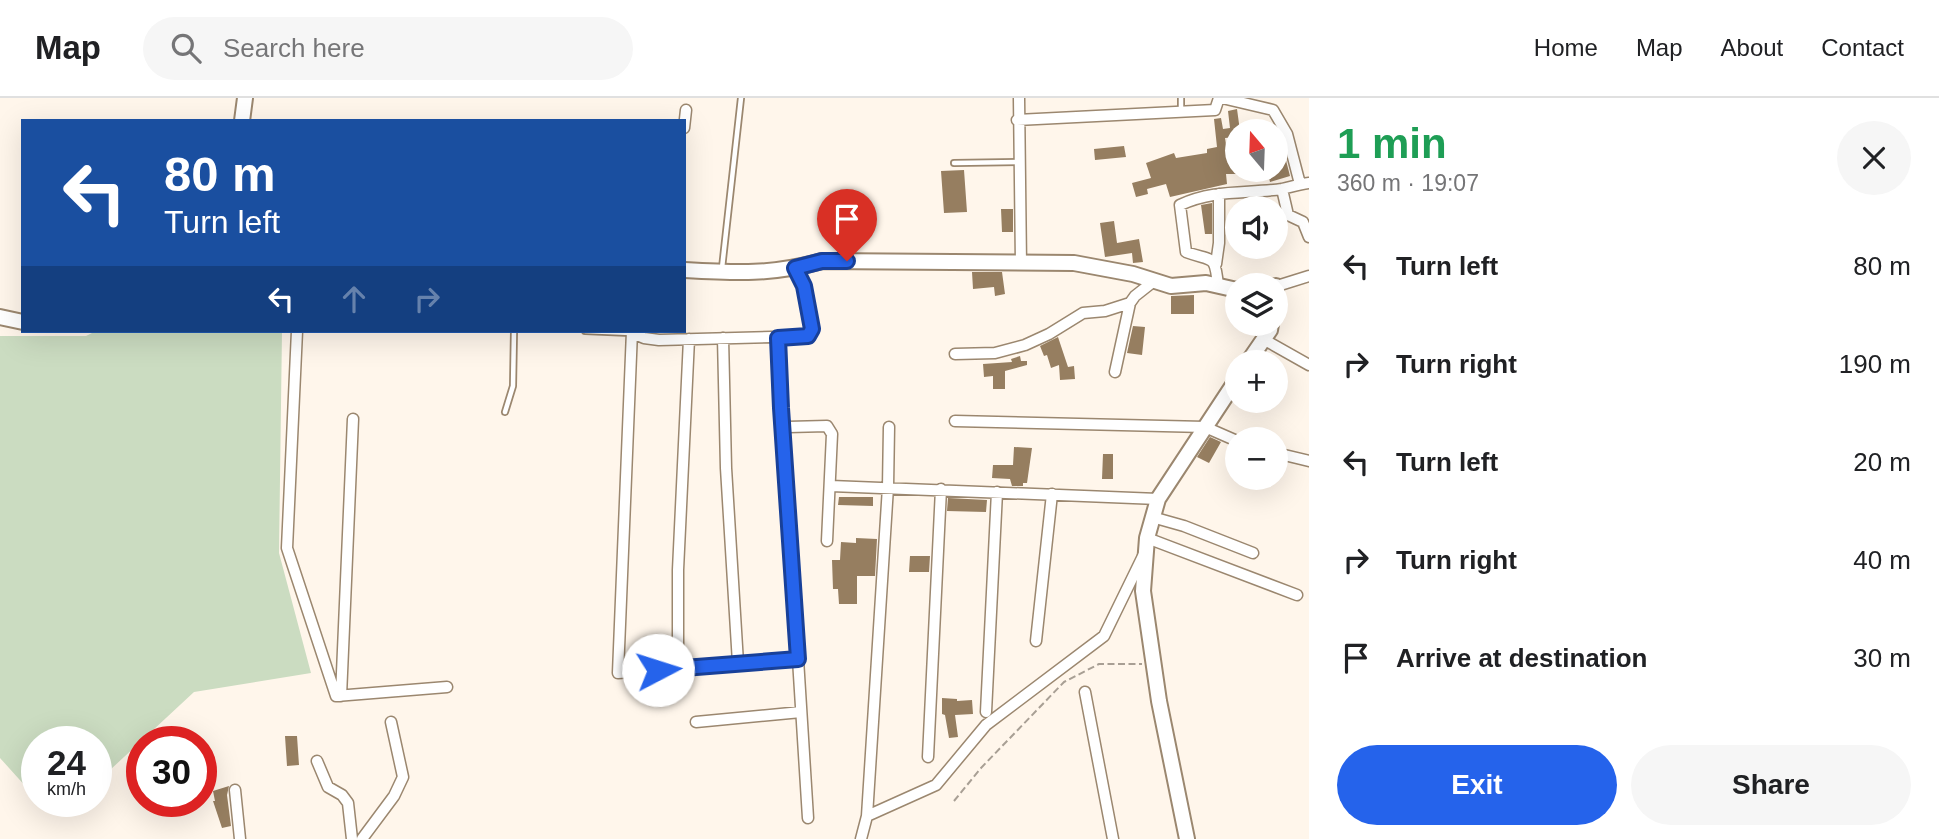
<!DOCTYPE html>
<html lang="en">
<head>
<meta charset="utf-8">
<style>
	body { margin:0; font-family:Arial,sans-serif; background:#f6f6f6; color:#202124; height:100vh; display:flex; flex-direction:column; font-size:26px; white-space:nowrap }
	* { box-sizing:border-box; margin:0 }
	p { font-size:23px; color:#757577 }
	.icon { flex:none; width:38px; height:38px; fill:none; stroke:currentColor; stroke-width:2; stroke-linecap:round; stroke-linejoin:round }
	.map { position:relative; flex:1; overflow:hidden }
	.sheet { display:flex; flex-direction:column; background:#fff; width:630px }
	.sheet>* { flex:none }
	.banner { position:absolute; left:21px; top:21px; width:665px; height:214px; border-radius:0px; box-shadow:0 7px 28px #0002; background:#1a4fa0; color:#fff; overflow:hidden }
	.needle { width:46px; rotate:341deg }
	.controls { position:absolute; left:1225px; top:21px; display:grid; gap:14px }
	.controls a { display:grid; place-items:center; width:63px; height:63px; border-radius:50%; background:#fff; box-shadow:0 7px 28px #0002; font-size:35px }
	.speed { position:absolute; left:21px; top:628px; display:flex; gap:14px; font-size:35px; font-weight:700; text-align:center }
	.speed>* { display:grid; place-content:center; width:91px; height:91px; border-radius:50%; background:#fff; box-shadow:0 7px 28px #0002; line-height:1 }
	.speed small { font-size:18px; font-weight:400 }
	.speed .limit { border:10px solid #d22; background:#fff; color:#111 }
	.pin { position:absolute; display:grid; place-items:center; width:60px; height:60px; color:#fff; margin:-72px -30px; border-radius:50% 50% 50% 0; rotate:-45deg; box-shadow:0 0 7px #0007 }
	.pin .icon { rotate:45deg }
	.me { position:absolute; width:77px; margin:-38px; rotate:85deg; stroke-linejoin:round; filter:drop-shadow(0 0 5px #0008) }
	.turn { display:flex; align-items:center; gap:24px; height:147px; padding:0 28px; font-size:32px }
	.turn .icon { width:91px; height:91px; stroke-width:2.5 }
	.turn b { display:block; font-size:49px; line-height:60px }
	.lanes { display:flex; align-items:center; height:66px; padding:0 28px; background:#0003; justify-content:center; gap:35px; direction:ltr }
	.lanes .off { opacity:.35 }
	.round { display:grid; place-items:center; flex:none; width:74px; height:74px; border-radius:37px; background:#f6f6f6 }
	.headline { display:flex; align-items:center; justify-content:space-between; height:119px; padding:0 28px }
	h1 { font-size:42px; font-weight:600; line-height:52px; color:#1e9e55 }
	.action { display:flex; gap:14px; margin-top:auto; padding:14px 28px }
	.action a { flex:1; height:80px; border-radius:42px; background:#2563eb; color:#fff; font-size:28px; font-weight:600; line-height:80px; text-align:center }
	.action a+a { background:#f6f6f6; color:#202124 }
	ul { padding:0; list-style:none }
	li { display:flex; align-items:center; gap:21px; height:98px; padding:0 28px }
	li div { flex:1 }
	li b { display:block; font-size:26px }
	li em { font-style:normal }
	header { display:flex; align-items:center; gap:42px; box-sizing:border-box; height:98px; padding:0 35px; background:#fff; border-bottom:2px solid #e0e0e0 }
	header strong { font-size:33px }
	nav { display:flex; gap:38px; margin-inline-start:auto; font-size:24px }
	.search { width:490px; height:63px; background:#f6f6f6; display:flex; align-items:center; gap:18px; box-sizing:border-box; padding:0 24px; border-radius:38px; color:#757577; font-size:26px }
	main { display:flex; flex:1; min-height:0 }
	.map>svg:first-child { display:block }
	.green { fill:#cbdcc1 }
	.building { fill:#967e60 }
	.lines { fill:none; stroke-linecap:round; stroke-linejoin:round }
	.lane-casing { stroke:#9b876f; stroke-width:8 }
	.street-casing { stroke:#9b876f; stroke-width:13 }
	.secondary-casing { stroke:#9b876f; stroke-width:18 }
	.path { stroke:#a89f94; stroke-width:2; stroke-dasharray:7 3.5; stroke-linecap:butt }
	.lane { stroke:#fff; stroke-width:4.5 }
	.street { stroke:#fff; stroke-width:10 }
	.secondary { stroke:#fff; stroke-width:14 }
	.route-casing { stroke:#184099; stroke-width:18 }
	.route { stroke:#2563eb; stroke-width:12 }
</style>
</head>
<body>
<header>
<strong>Map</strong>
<div class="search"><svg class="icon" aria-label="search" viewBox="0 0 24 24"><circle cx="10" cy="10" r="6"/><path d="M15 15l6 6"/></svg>Search here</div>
<nav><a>Home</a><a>Map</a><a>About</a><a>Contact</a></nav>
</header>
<main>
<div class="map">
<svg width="1309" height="741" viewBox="0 0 1309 741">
	<rect width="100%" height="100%" fill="#fff6eb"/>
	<path class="green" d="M96,233H282L279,455L311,575L194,594L96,685V644H37V701L0,660V238H86Z"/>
	<path class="building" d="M1237,11L1240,33H1237V39L1225,40L1228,60L1237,61V76H1226L1227,86L1170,99L1166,86L1147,91L1148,96L1136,99L1132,85L1151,80L1146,65L1174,55L1176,60L1207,55V51L1217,49L1214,21L1221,20L1223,31L1230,30L1228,13Z
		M1276,31L1280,39L1290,78L1270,84L1267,72H1276Z
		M1124,48L1126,59L1095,62L1094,51Z
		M964,72L967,114L944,115L941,73Z
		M1212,105V136H1205L1201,107Z
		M1001,111H1013V134H1002Z
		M1114,123L1117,145L1139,141L1143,164L1133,165L1132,155L1105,159L1100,125Z
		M972,174H1002L1005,196L995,198L994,189L973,191Z
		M1194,197V216H1171V198Z
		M1133,228L1145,229L1142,257L1127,255Z
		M1058,239L1068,269L1074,268L1075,281L1060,282L1059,267L1051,270L1047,257L1044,258L1040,248Z
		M1020,258L1021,263H1027V267L1005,273V291H993V278L984,279L983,266L1012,264L1011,261Z
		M1210,339L1221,344L1209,365L1197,359Z
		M1014,349L1032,350L1027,385H1023V388H1012L1010,381L992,380L993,367H1013Z
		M1103,356H1113V381H1102Z
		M839,399H873V408L838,407Z
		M948,400L987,402L986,414L947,413Z
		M856,440L877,441L875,478H857V506H839L838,491H833L832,462H840L841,444L856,445Z
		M910,458H930L929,474H909Z
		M942,600L957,601V603L972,602L973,616L955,617L958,639L949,640L945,617L942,616Z
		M285,638H297L299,667L287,668Z
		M229,688L227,697L231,728L222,730L213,703H215L213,693Z"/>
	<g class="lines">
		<defs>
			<path id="lane" d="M1181,0V13
				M954,65L1019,64
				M722,170L741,0
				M585,233L631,235
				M505,314L513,288L514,233"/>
			<path id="street" d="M1019,0L1021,166
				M1222,0L1273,12L1287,36L1300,86
				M1017,22L1215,12L1219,0
				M684,30L686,12
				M1282,91L1288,117L1303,124L1309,139
				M1216,166L1219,145V96
				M1218,188C1215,155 1213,164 1186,154L1180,107C1214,91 1246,96 1282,91C1291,89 1300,86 1309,85
				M1277,188L1309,178
				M297,233L287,450L336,598L447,589
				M632,233L618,575L798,561L782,322
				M632,235L644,240L659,242L808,238C817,221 803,186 795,170
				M723,240L726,370L738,565
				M778,240L782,322L788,329L827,328L832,336L827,443
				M1263,241L1309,267
				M955,256L995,255L1025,247L1049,236L1083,215L1105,213L1130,205L1135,198L1154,183
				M1115,274L1130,205
				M955,323L1205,329L1237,343
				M1276,355L1309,363
				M831,388L1158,401
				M1152,419L1184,428L1253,455
				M1147,440L1297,497
				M1036,543L1052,396
				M798,561L808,720
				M678,570V472L689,241
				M1085,594L1113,741
				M341,598L353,321
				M986,614L997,394
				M696,624L801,614
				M928,659L941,391
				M317,663L328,689L342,697L348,705L352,741
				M235,692L240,741
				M867,718L936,687L986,627L1104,538L1144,456
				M362,741L394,698L403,679L391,624
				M861,741L867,718L888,389L889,329"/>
			<path id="secondary" d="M242,23L245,0
				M684,172C737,175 771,177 822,163L1074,165L1133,176L1171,188L1206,185L1237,192
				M1276,188V197
				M0,219L23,224
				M1248,264L1270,232L1271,226
				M1187,741L1159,603L1143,493L1147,440L1158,401L1237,281"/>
		</defs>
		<use href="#lane" class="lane-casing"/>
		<use href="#street" class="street-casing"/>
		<use href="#secondary" class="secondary-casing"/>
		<path class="path" d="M954,703L981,670L1064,584L1099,566H1142"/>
		<use href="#lane" class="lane"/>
		<use href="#street" class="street"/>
		<use href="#secondary" class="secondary"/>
	</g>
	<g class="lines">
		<defs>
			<path id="route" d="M658,572L798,561L781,310L778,240L808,238L812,231L804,188L795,170L822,163H847"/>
		</defs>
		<use href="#route" class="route-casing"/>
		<use href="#route" class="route"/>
	</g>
</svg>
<div class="controls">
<a><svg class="needle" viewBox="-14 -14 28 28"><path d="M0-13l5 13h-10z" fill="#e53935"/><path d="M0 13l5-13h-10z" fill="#757577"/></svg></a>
<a><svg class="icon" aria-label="sound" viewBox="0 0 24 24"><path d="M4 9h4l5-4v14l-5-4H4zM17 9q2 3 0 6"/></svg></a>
<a><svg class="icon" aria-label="layers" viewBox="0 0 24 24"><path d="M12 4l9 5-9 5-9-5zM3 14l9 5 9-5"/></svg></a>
<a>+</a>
<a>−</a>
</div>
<div class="speed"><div>24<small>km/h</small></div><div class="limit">30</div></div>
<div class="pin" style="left:847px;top:163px;background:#d93025"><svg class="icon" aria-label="arrive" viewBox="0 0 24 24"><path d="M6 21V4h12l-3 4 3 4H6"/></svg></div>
<svg class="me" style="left:658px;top:572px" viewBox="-20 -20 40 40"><circle r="19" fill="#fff"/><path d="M0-13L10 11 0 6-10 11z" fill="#2563eb"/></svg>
<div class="banner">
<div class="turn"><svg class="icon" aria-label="left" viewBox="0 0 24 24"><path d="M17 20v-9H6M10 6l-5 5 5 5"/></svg><div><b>80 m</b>Turn left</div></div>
<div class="lanes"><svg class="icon" aria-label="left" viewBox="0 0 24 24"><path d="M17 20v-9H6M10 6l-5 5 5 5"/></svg><svg class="icon off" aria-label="ahead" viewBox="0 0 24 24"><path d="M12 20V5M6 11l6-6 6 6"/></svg><svg class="icon off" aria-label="right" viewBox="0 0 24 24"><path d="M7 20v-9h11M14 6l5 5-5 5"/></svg></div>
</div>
</div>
<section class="sheet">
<div class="headline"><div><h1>1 min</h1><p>360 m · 19:07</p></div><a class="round"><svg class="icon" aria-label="close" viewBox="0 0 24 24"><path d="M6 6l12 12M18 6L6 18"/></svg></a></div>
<ul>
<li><svg class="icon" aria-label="left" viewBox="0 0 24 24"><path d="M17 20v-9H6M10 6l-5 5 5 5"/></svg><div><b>Turn left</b></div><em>80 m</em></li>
<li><svg class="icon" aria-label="right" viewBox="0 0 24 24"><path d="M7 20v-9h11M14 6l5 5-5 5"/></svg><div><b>Turn right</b></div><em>190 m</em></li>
<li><svg class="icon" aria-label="left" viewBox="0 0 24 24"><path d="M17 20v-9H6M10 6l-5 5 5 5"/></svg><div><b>Turn left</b></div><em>20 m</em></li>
<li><svg class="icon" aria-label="right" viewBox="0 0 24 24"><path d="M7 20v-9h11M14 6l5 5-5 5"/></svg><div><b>Turn right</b></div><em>40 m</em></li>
<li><svg class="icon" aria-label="arrive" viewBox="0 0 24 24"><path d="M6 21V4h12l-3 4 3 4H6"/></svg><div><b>Arrive at destination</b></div><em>30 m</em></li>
</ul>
<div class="action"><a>Exit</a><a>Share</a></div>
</section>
</main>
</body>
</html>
